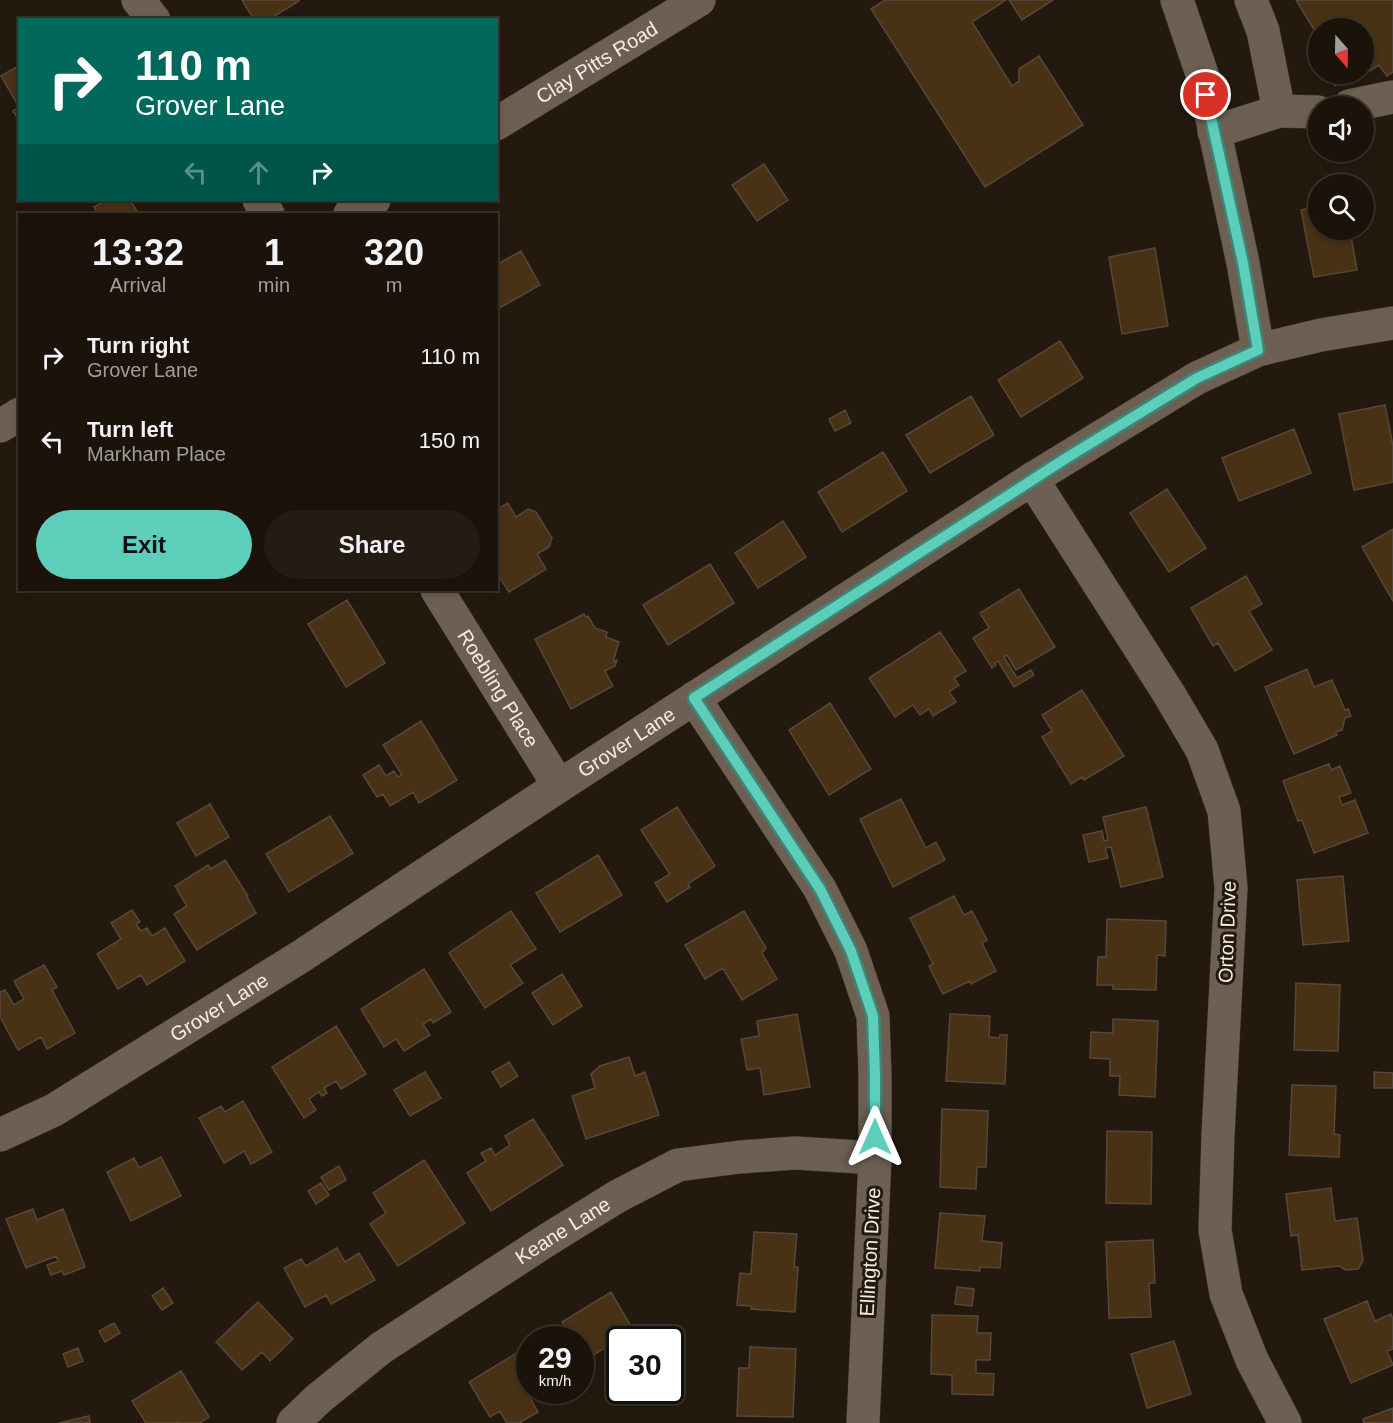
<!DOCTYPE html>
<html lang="en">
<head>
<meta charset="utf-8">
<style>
	body { margin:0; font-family:Helvetica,sans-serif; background:#241c13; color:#f1f3f6; height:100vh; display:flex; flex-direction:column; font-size:22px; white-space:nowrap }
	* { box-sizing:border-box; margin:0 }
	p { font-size:20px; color:#a09e9c }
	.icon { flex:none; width:33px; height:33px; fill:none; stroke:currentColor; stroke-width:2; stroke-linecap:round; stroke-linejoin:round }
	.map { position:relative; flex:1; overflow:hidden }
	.side { position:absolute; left:18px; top:213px; width:480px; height:378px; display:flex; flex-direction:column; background:#1b130a; border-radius:0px; box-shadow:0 3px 9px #0003,0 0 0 2px #39322b }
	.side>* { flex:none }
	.guide { position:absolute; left:18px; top:18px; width:480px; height:183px; border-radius:0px; box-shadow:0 3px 9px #0003,0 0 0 2px #39322b; background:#00695c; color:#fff; overflow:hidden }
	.needle { width:39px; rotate:160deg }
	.buttons { position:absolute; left:1308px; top:18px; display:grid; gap:12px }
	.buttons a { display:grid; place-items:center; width:66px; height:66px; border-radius:50%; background:#1b130a; box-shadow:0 3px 9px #0003,0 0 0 2px #39322b; font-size:30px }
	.speed { position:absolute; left:516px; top:1326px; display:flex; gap:12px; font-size:30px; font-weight:700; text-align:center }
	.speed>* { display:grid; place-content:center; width:78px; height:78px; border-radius:50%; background:#1b130a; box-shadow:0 3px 9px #0003,0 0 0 2px #39322b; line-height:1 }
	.speed small { font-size:15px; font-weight:400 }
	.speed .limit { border:3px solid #111; border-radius:9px; background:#fff; color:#111 }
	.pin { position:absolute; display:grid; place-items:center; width:51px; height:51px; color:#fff; margin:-26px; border:3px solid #fff; border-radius:50%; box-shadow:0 2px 6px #0007 }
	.me { position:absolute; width:66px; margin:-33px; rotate:0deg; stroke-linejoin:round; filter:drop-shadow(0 0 4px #0008) }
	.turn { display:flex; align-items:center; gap:21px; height:126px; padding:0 18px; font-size:27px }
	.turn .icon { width:78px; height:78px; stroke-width:2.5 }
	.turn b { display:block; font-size:42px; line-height:51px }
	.lanes { display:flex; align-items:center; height:57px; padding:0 18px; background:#0003; justify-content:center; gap:30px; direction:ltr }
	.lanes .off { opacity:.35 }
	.eta { display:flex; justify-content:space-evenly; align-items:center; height:102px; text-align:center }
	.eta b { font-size:36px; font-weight:800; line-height:42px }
	.action { display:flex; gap:12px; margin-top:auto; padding:12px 18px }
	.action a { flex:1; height:69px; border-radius:36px; background:#5cceba; color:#111; font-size:24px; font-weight:800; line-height:69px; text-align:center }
	.action a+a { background:#241c13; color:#f1f3f6 }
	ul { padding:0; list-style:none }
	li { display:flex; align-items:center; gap:18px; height:84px; padding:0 18px }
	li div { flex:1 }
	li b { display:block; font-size:22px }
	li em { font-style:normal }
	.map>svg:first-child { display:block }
	.building { fill:#493115; stroke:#55483b; stroke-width:1.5 }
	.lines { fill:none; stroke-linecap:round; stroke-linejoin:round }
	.minor-casing { stroke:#3b332e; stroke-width:34 }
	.minor { stroke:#6d6052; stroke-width:33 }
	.route-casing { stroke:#3c8679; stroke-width:15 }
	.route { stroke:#5cceba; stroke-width:10 }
	.labels { text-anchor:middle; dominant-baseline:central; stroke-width:6; stroke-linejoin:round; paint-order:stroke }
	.street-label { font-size:20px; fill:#f4ede5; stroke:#24190e }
</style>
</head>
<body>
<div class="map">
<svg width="1393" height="1423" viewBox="0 0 1393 1423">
	<rect width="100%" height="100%" fill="#24190e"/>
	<path class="building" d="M242,0H299V1L268,20H254Z
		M885,0H1006L972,22L1012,86L1019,81V69L1039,56L1083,125L985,187L871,9Z
		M1009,0H1053L1022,20Z
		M1296,0H1393V72L1387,76L1379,65L1349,84L1346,79L1335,86L1329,77L1333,74H1364V28H1318V36Z
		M20,65V122L13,111L19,107L1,76Z
		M764,164L788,200L757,221L732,185Z
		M106,200H130L139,214H98L94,207Z
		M1318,206V230H1350L1357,270L1314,277L1301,210Z
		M1155,248L1168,326L1122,334L1109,257Z
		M521,251L540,285L496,310V265Z
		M1060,341L1083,378L1021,417L998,380Z
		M971,396L994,435L930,473L906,435Z
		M1385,405L1393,446V482L1354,490L1339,414Z
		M845,410L851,423L835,431L829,419Z
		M1294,429L1311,473L1239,501L1222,458Z
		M883,452L907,491L842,532L818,492Z
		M1167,489L1206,548L1169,572L1130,513Z
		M508,503L516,517L528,509L536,512L552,538L549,547L537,554L546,569L509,592L496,572V510Z
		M783,521L806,557L758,588L735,553Z
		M1393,529V601L1362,547Z
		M710,564L734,603L668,645L643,605Z
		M1246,576L1262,604L1249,611L1272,650L1235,671L1218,643L1213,646L1191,608Z
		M1019,589L1055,647L1016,670L1007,655L1004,657L1017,678L1031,670L1034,675L1014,687L998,661L995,663L996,665L992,668L973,638L989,628L980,613Z
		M347,600L385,663L346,687L308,624Z
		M584,614L586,617L588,616L595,628L607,632L606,637L619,642L613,662L617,660L615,666L605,671L613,686L571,709L535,639Z
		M940,632L966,671L954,678L959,685L949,692L956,702L933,716L929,709L920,715L913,705L895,717L869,678Z
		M1307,669L1314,687L1332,680L1345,710L1348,709L1351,716L1345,718L1342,730L1336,732L1337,735L1294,754L1265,687Z
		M1082,690L1124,756L1084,780L1082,777L1071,784L1042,737L1052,731L1042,715Z
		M830,703L871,769L829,795L789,730Z
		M421,721L457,780L419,803L413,792L390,806L383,794L377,797L363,775L379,765L386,776L394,771L398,777L402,775L383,745Z
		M1329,764L1331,770L1340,766L1351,793L1339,797L1342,805L1355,800L1368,833L1314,853L1302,820L1298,821L1283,781Z
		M901,799L926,848L936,842L945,860L893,887L860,819Z
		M210,804L229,837L196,856L177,823Z
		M677,807L715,866L688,884L690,887L667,902L655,883L670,874L641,830Z
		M1146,807L1163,877L1121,887L1111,847L1105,848L1108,858L1089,862L1083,835L1102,831L1104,841L1108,840L1103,817Z
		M330,816L353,853L289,892L266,854Z
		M598,855L622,895L560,932L536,893Z
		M225,860L248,896L247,897L256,913L197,950L174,914L187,906L175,886L208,865L211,869Z
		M1343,876L1349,941L1303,945L1297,880Z
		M954,896L964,915L972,911L987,940L982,943L996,971L971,984L970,981L943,994L929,966L933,964L910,918Z
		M132,910L140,922L136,924L141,931L147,928L152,936L165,928L185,961L147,985L141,975L118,989L97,954L121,939L111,923Z
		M511,911L536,949L510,965L523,983L485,1008L449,953Z
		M744,911L766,948L762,953L777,979L742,1000L723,968L705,979L685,945Z
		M1107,919L1166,921L1165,956L1157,955L1156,990L1113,989V985H1097L1098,957H1106Z
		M44,965L57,987L52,990L75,1033L47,1049L41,1037L18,1050L0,1017V992L5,990L14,1005L24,999L14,981Z
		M424,969L451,1012L433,1023L431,1019L423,1024L430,1035L404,1051L396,1039L384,1047L361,1009Z
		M562,974L582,1006L553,1025L532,993Z
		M1296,983L1340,985L1338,1051L1294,1050Z
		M797,1014L810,1087L764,1095L760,1068L747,1070L741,1039L759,1036L757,1021Z
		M950,1014L990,1016L989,1037L999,1038L1000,1035H1007L1005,1084L946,1081Z
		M1113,1019L1158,1021L1155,1097L1119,1095L1120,1076H1110V1059L1090,1058L1091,1032L1113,1033Z
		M336,1026L366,1074L341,1089L336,1081L324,1088L327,1093L322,1096L319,1092L309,1099L316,1110L304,1118L272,1067Z
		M629,1057L635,1076L645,1072L659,1115L586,1139L572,1096L595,1088L591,1074L600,1066Z
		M509,1062L518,1076L501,1087L492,1072Z
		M425,1072L441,1098L410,1116L394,1090Z
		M1374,1072L1393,1073V1088H1374Z
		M1292,1085L1336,1086L1334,1134L1340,1135L1339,1157L1289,1155Z
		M243,1101L272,1152L251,1164L244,1151L224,1163L199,1118L221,1106L225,1112Z
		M942,1109L988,1111L986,1167H977L976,1189L940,1187Z
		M533,1119L563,1165L491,1211L467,1173L486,1161L481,1153L491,1148L495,1155L510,1145L505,1136Z
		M1107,1131L1152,1132L1151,1204L1106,1203Z
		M161,1157L181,1196L131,1221L107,1172L134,1158L139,1168Z
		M424,1160L465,1223L398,1266L370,1224L386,1213L373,1193Z
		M339,1166L346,1180L329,1190L321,1177Z
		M321,1183L329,1195L316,1204L308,1191Z
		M1331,1188L1335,1221L1357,1218L1363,1261L1358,1269L1346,1270L1339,1266L1302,1270L1298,1235L1291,1236L1286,1194Z
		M33,1209L37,1220L63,1209L85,1267L64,1275L62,1271L51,1275L47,1265L58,1261L56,1256L26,1268L6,1219Z
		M940,1213L985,1216L982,1241L1002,1243L1000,1268L980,1267V1271L935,1268Z
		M754,1232L797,1234L794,1267H798L795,1312L751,1309V1306L737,1305L740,1273L751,1274Z
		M1153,1240L1155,1283H1149L1151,1317L1109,1318L1106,1242Z
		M337,1248L345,1262L359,1253L375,1280L331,1304L326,1295L305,1307L284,1268L301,1259L306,1266Z
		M957,1287L974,1289L972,1306L955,1304Z
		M163,1288L173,1303L162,1310L152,1296Z
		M611,1292L639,1340H620V1352L614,1355L608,1346L585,1360L580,1352V1340H573L562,1322Z
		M1367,1301L1375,1321L1391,1314L1393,1319V1349L1387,1351L1393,1365L1351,1383L1324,1319Z
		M258,1302L293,1339L270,1361L262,1352L242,1370L216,1342Z
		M932,1315L978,1316L977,1333H991L990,1360H976V1373L994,1374L993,1395L952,1394V1375L931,1374Z
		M114,1323L120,1333L105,1342L99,1331Z
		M1174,1341L1191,1394L1147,1408L1131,1354Z
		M530,1345V1390H557L542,1399L537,1391L529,1396L538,1412L519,1423H507L500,1411L490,1417L469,1382Z
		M750,1347L796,1349L793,1417L737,1416L739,1368H749Z
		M78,1348L83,1361L68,1367L63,1354Z
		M181,1371L209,1417L200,1423H179L178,1422L176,1423H146L132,1401Z
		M1393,1408V1423H1364L1363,1419Z
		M89,1416L90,1423H59Z"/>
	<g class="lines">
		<defs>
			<g id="minor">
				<path d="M138,0L154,20"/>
				<path d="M1177,0L1203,77L1243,263L1258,350"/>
				<path d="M1349,106L1393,97"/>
				<path d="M1279,111L1318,112"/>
				<path id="s1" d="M496,124L699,0"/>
				<path d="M1214,132L1279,111L1263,31L1251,0"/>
				<path d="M259,200L268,214"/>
				<path d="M350,214L374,200"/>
				<path d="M0,426L20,414"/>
				<path d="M1032,479L1169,694L1202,750L1224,811L1231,888L1218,1135L1215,1230L1226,1294L1252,1360L1285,1423"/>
				<path id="s2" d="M437,590L559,786"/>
				<path d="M694,698L820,889L851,951L873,1016L875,1075V1158L863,1423"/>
				<path id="s3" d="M0,1135L54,1110L300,957L559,786L1032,479L1197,378L1258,350L1321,335L1393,323"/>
				<path id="s4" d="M293,1423L318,1399L381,1348L547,1240L618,1196L678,1165L740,1157L795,1153L875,1158"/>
			</g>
		</defs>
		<use href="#minor" class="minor-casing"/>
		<use href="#minor" class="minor"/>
	</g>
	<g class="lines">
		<defs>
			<path id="route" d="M875,1137V1075L873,1016L851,951L820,889L694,698L1068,457L1197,378L1258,350L1243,263L1206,95"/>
		</defs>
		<use href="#route" class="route-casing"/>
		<use href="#route" class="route"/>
	</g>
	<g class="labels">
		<g class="street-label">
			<text stroke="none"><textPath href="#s1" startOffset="118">Clay Pitts Road</textPath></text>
			<text stroke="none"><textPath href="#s2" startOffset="116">Roebling Place</textPath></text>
			<text stroke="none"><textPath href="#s3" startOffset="740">Grover Lane</textPath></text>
			<text transform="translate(1227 932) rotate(-88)">Orton Drive</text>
			<text stroke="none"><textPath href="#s3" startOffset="254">Grover Lane</textPath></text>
			<text stroke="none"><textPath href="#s4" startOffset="332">Keane Lane</textPath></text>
			<text transform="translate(870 1252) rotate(-87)">Ellington Drive</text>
		</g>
	</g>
</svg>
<div class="buttons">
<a><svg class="needle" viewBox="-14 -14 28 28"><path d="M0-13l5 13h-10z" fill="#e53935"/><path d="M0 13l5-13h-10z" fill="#a09e9c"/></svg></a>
<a><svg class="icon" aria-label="sound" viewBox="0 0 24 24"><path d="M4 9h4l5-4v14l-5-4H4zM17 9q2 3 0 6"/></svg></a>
<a><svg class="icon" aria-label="search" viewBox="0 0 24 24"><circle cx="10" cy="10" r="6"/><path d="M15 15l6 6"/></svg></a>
</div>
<div class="speed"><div>29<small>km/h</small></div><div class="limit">30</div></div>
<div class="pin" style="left:1206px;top:95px;background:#d93025"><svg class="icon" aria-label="arrive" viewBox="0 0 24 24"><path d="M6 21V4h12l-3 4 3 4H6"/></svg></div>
<svg class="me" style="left:875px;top:1137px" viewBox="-20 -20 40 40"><path d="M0-17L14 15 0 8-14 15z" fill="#5cceba" stroke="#fff" stroke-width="4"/></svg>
<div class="guide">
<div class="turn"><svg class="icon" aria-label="right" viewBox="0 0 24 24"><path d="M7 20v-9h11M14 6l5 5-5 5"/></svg><div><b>110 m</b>Grover Lane</div></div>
<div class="lanes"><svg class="icon off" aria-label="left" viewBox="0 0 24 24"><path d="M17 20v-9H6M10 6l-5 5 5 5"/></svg><svg class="icon off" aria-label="ahead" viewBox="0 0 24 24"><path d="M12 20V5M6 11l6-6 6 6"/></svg><svg class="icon" aria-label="right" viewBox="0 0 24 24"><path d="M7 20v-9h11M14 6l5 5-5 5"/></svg></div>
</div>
<section class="side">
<div class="eta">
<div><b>13:32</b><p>Arrival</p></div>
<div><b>1</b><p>min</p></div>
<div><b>320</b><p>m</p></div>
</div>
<ul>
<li><svg class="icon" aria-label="right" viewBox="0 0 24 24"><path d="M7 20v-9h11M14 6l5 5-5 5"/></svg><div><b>Turn right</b><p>Grover Lane</p></div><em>110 m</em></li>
<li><svg class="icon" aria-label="left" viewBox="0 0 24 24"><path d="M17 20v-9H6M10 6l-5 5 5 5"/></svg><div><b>Turn left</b><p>Markham Place</p></div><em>150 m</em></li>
</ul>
<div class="action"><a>Exit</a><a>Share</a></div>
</section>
</div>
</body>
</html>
